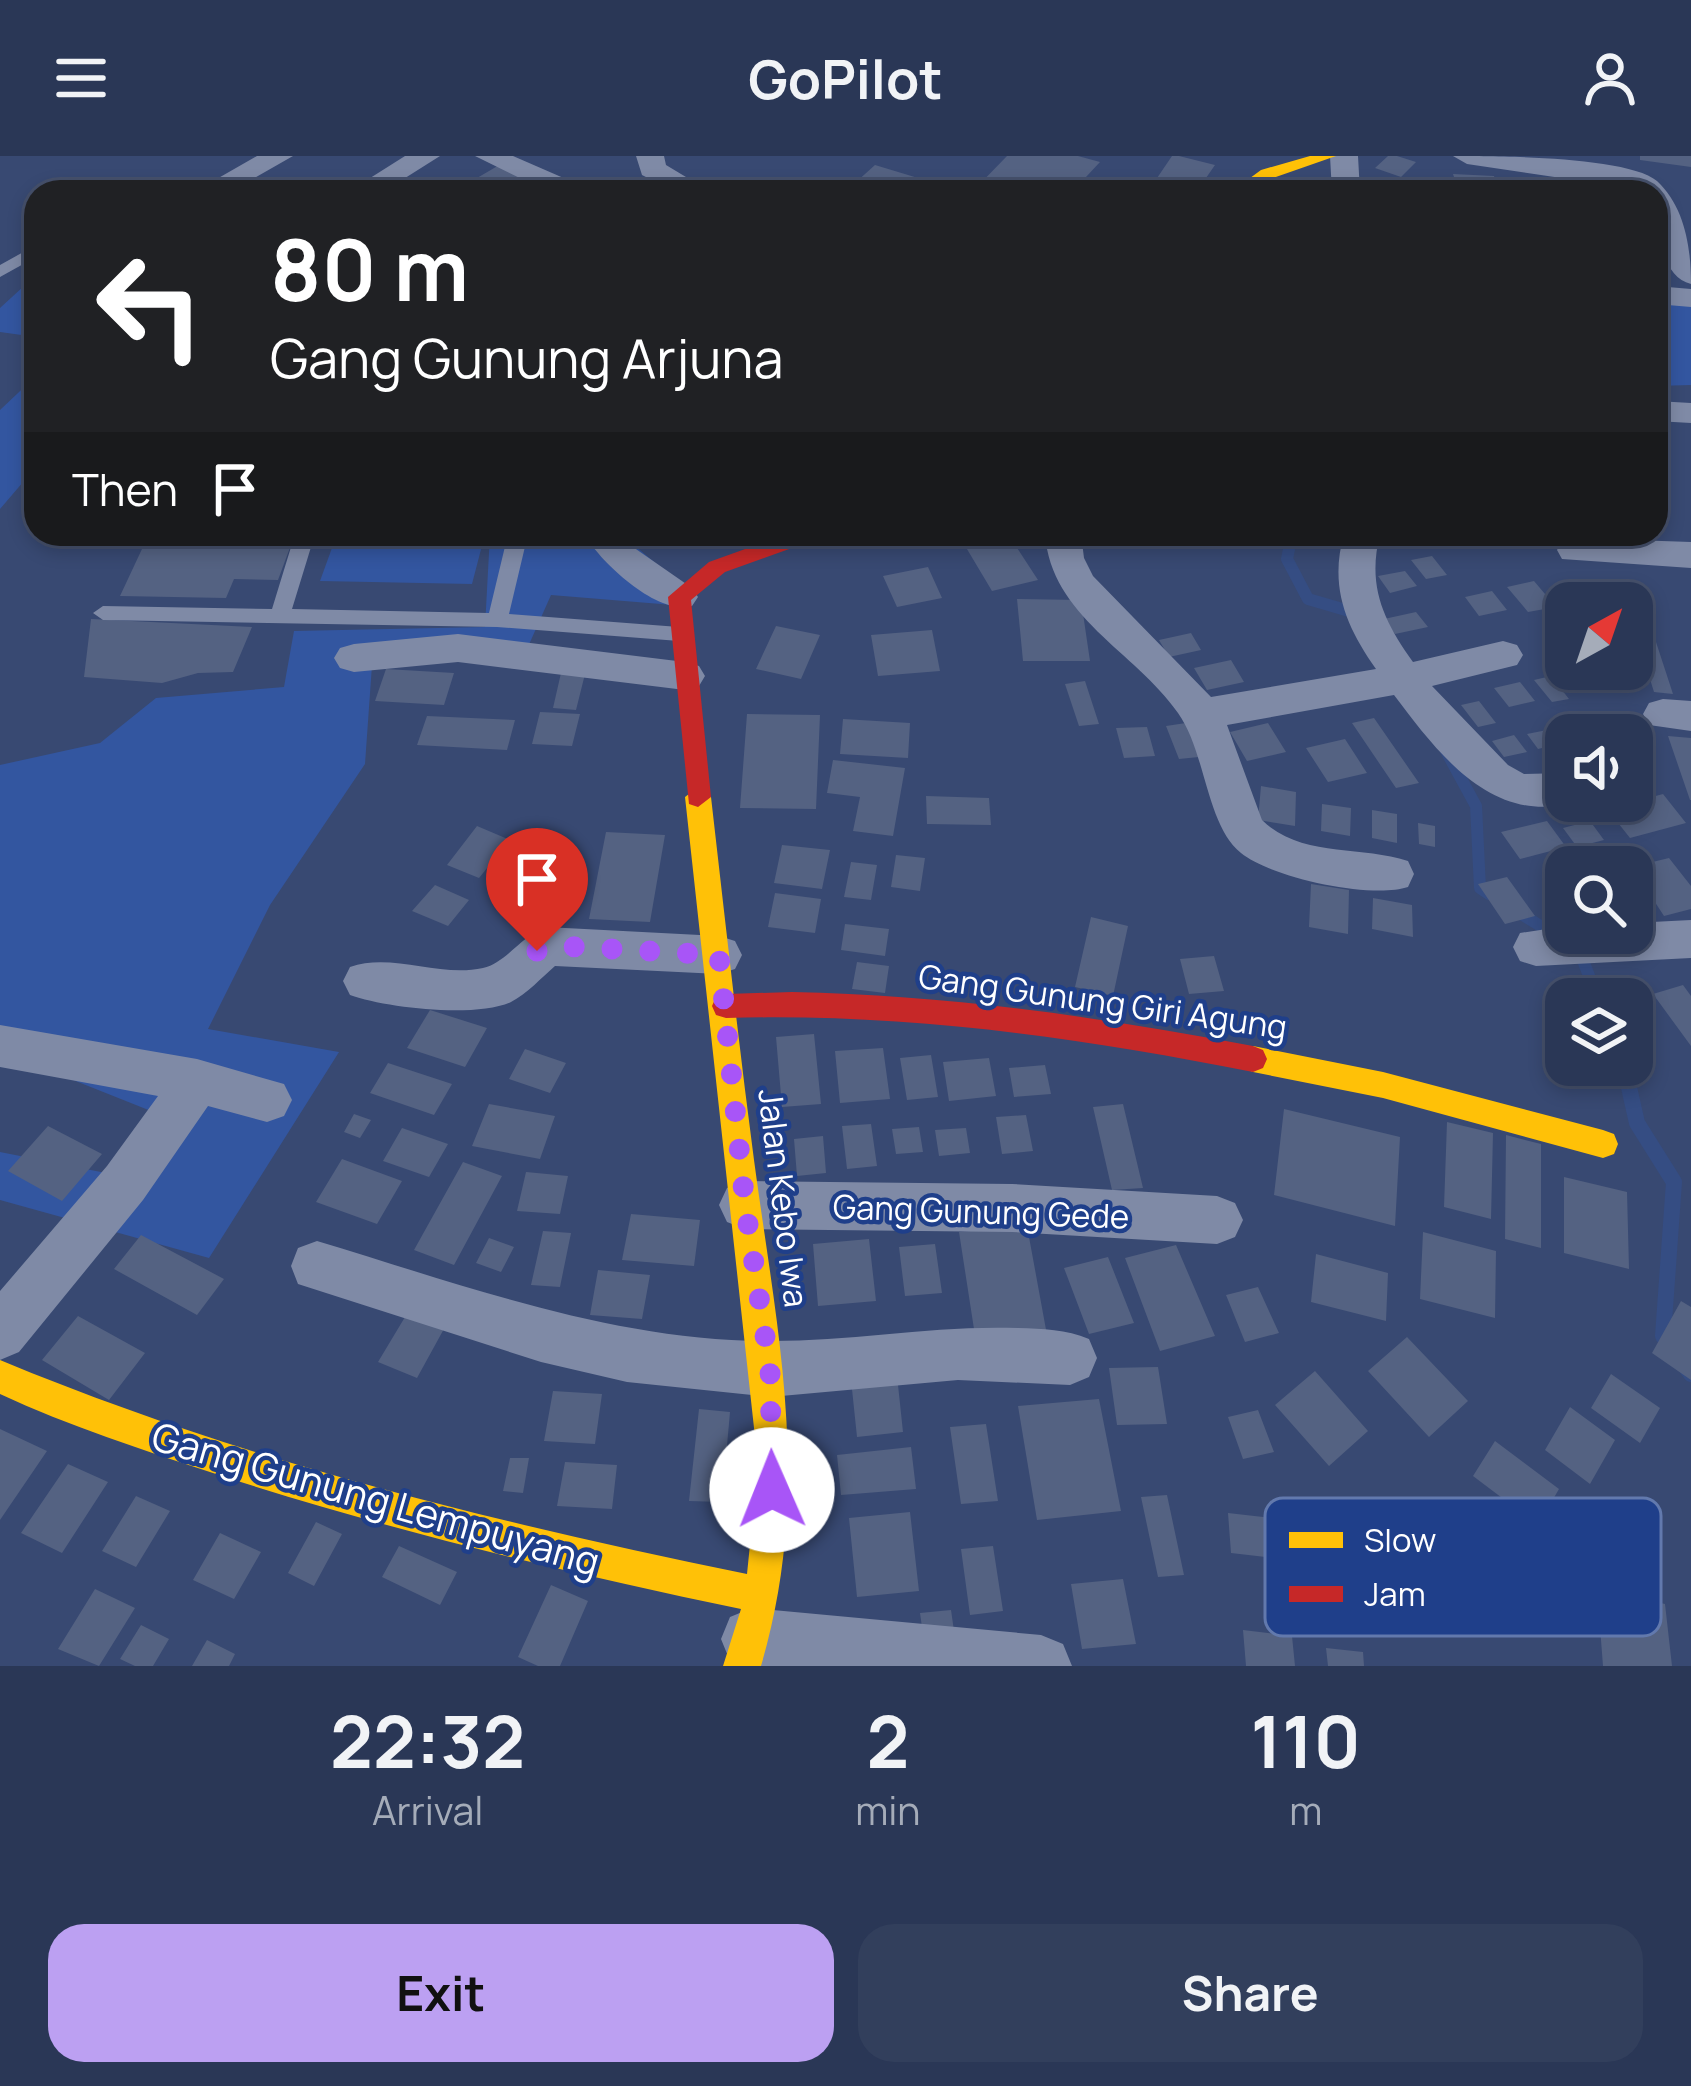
<!DOCTYPE html>
<html lang="en">
<head>
<meta charset="utf-8">
<style>
	body { margin:0; font-family:Manrope,sans-serif; background:#323f5c; color:#f1f3f6; height:100vh; display:flex; flex-direction:column; font-size:45px; white-space:nowrap }
	* { box-sizing:border-box; margin:0 }
	p { font-size:39px; color:#a5acb9 }
	.icon { flex:none; width:66px; height:66px; fill:none; stroke:currentColor; stroke-width:2; stroke-linecap:round; stroke-linejoin:round }
	.map { position:relative; height:1510px; overflow:hidden }
	.side { display:flex; flex-direction:column; background:#2a3756; flex:1 }
	.side>* { flex:none }
	.top-card { position:absolute; left:24px; top:24px; width:1644px; height:366px; border-radius:36px; box-shadow:0 6px 18px #0003,0 0 0 3px #46516c; background:#202124; color:#fff; overflow:hidden }
	.needle { width:78px; rotate:40deg }
	.buttons { position:absolute; left:1545px; top:426px; display:grid; gap:24px }
	.buttons a { display:grid; place-items:center; width:108px; height:108px; border-radius:24px; background:#2a3756; box-shadow:0 6px 18px #0003,0 0 0 3px #46516c; font-size:60px }
	.pin { position:absolute; display:grid; place-items:center; width:102px; height:102px; color:#fff; margin:-123px -51px; border-radius:50% 50% 50% 0; rotate:-45deg; box-shadow:0 0 12px #0007 }
	.pin .icon { rotate:45deg }
	.me { position:absolute; width:132px; margin:-66px; rotate:359deg; stroke-linejoin:round; filter:drop-shadow(0 0 9px #0008) }
	.turn { display:flex; align-items:center; gap:42px; height:252px; padding:0 48px; font-size:54px }
	.turn .icon { width:156px; height:156px; stroke-width:2.5 }
	.turn b { display:block; font-size:84px; line-height:102px }
	.then { display:flex; align-items:center; height:114px; padding:0 48px; background:#0003; gap:24px; font-size:45px }
	.eta { display:flex; justify-content:space-evenly; align-items:center; height:204px; text-align:center }
	.eta b { font-size:72px; font-weight:700; line-height:84px }
	.primary-button { display:flex; gap:24px; margin-top:auto; padding:24px 48px }
	.primary-button a { flex:1; height:138px; border-radius:36px; background:#bca0f2; color:#111; font-size:48px; font-weight:700; line-height:138px; text-align:center }
	.primary-button a+a { background:#323f5c; color:#f1f3f6 }
	header { display:flex; justify-content:space-between; align-items:center; height:156px; padding:0 48px; background:#2a3756; font-size:54px; font-weight:700 }
	.map>svg:first-child { display:block }
	.green { fill:#3356a0 }
	.lines { fill:none; stroke-linecap:round; stroke-linejoin:round }
	.stream-far1 { stroke:#354d83; stroke-width:12 }
	.stream { stroke:#354d83; stroke-width:16 }
	.building { fill:#546282 }
	.lane { fill:#7f8aa6; fill-rule:evenodd }
	.street { fill:#7f8aa6; fill-rule:evenodd }
	.slow { fill:#ffc107; fill-rule:evenodd }
	.jam { fill:#c62828; fill-rule:evenodd }
	.route { stroke:#a855f7; stroke-width:21; stroke-dasharray:0 37.8 }
	.labels { text-anchor:middle; dominant-baseline:central; stroke-width:9; stroke-linejoin:round; paint-order:stroke }
	.street-label { font-size:33px; fill:#fff; stroke:#1f3f8a }
	.near-street-label { font-size:39px; fill:#fff; stroke:#1f3f8a }
	.key { fill:#1f3f8a; stroke:#6279ad; stroke-width:3 }
	.key-label { font-size:33px; fill:#fff }
</style>
</head>
<body>
<header><svg class="icon" aria-label="menu" viewBox="0 0 24 24"><path d="M4 6h16M4 12h16M4 18h16"/></svg>GoPilot<svg class="icon" aria-label="person" viewBox="0 0 24 24"><circle cx="12" cy="8" r="4"/><path d="M4 21q1-7 8-7t8 7"/></svg></header>
<div class="map">
<svg width="1691" height="1510" viewBox="0 0 1691 1510">
	<rect width="100%" height="100%" fill="#384972"/>
	<path class="green" d="M36,119V181L0,176V152Z
		M1656,141L1691,142V229L1656,230Z
		M36,220V311L0,353V254Z
		M337,378H485L472,428L320,425Z
		M490,378H621L693,439L673,449L551,439L523,502L373,495L365,608L270,749L208,873L339,896L209,1102L0,1044V996L111,1018L156,957L48,914L0,907V609L100,587L156,542L284,531L294,475L485,471Z"/>
	<g class="lines">
		<path class="stream-far1" d="M1292,378L1287,403L1308,443L1356,457
			M1445,593L1476,650L1480,732L1489,738
			M1513,753L1560,782
			M1579,794L1598,843"/>
		<path class="stream" d="M1624,909L1637,967L1674,1026L1663,1180L1691,1218"/>
	</g>
	<path class="building" d="M1007,0H1078L1100,6L1072,36H972Z
		M1172,0H1179L1215,9L1197,35L1155,25Z
		M1388,0H1397L1416,6L1401,21L1375,12Z
		M1640,0H1691V11L1640,4Z
		M501,8L530,22L507,36H453Z
		M875,9L961,35V36H845Z
		M1453,18L1494,20L1499,36H1459Z
		M1307,21L1329,36H1291L1283,31Z
		M149,378H295L278,424L234,423L226,442L120,440Z
		M958,378H1008L1038,424L992,435Z
		M1432,400L1447,419L1426,423L1411,404Z
		M928,411L942,442L897,451L883,420Z
		M1405,415L1417,430L1390,437L1378,420Z
		M1534,425L1556,451L1528,456L1507,431Z
		M1492,435L1507,454L1479,460L1465,441Z
		M1017,443L1081,444L1090,505H1023Z
		M1416,456L1428,471L1395,478L1384,463Z
		M91,463L252,471L233,516L198,517L162,527L84,521Z
		M776,470L820,479L801,523L756,513Z
		M932,474L940,515L878,520L871,479Z
		M1191,477L1201,494L1169,501L1159,484Z
		M1638,485L1656,486L1673,538L1654,536Z
		M1231,504L1244,526L1207,534L1194,512Z
		M386,513L454,517L444,549L375,545Z
		M1582,513H1606L1621,530L1601,535Z
		M561,517L585,518L576,554L553,552Z
		M1551,520L1569,543L1552,546L1534,524Z
		M1085,525L1099,568L1079,570L1065,528Z
		M1520,526L1535,545L1509,551L1494,532Z
		M1479,545L1496,567L1478,571L1461,549Z
		M540,556L580,558L572,590L532,588Z
		M747,558L820,559L816,653L740,652Z
		M1594,558L1611,579H1574L1562,565Z
		M427,560L515,564L507,594L417,589Z
		M1374,562L1419,627L1396,632L1352,567Z
		M843,563L910,567L908,602L840,598Z
		M1186,567L1199,601L1179,603L1166,570Z
		M1268,567L1286,596L1247,605L1230,576Z
		M1147,571L1155,600L1124,602L1116,572Z
		M1547,574L1558,588L1538,593L1527,578Z
		M1514,579L1527,596L1504,601L1492,585Z
		M1668,580L1691,582V644H1690Z
		M1345,583L1367,617L1328,626L1306,592Z
		M833,604L905,612L893,680L853,675L860,641L827,637Z
		M1261,630L1296,636L1295,670L1258,664Z
		M1663,638L1686,667L1630,682L1607,653Z
		M926,640L989,642L991,669L927,668Z
		M1322,648L1351,652L1350,680L1321,675Z
		M1372,654L1397,658V687L1372,682Z
		M1547,665L1566,691L1520,703L1501,676Z
		M1590,665L1604,684L1577,691L1563,672Z
		M1418,667L1435,670V691L1419,688Z
		M477,670L510,684L479,722L447,709Z
		M606,676L665,679L650,766L589,763Z
		M782,689L830,694L822,733L774,727Z
		M525,696L547,705L530,726L509,717Z
		M896,699L925,702L920,735L891,731Z
		M1669,702L1691,730V753L1664,760L1632,711Z
		M851,706L877,709L871,744L844,741Z
		M1507,721L1535,760L1505,768L1478,728Z
		M1311,728L1349,734L1348,778L1309,771Z
		M435,729L469,744L448,770L412,755Z
		M549,735L577,736L573,754L544,753Z
		M775,737L821,743L815,777L768,771Z
		M1373,742L1412,749L1413,781L1372,773Z
		M1091,761L1128,770L1113,840L1075,831Z
		M845,768L889,773L885,800L841,794Z
		M1214,800L1224,835L1189,838L1180,803Z
		M857,806L889,810L885,837L852,833Z
		M1683,829L1691,840V890L1653,838Z
		M430,854L487,872L465,911L407,892Z
		M1549,869L1566,870V909H1608L1614,930L1564,928Z
		M814,878L821,948L782,951L776,881Z
		M883,892L890,943L840,947L835,895Z
		M525,893L566,907L550,937L509,923Z
		M931,899L938,941L907,944L900,902Z
		M989,902L996,940L949,945L943,906Z
		M388,907L452,928L434,959L370,937Z
		M1045,909L1051,938L1014,941L1009,912Z
		M489,948L555,960L540,1003L472,990Z
		M1123,948L1143,1032L1112,1034L1093,951Z
		M1284,953L1400,981L1395,1070L1274,1039Z
		M354,958L371,964L360,982L344,976Z
		M1026,959L1033,995L1002,998L996,961Z
		M1447,966L1493,977L1491,1063L1444,1051Z
		M871,968L877,1010L847,1013L842,970Z
		M48,970L102,998L62,1045L8,1015Z
		M919,971L923,996L896,998L892,973Z
		M402,972L448,988L429,1021L383,1005Z
		M966,972L970,997L939,1000L935,974Z
		M1506,979L1541,988V1092L1505,1083Z
		M823,980L826,1017L797,1020L794,983Z
		M342,1003L402,1025L377,1068L316,1046Z
		M463,1006L502,1020L454,1109L414,1094Z
		M526,1016L568,1020L560,1058L517,1055Z
		M1564,1021L1627,1036L1629,1113L1564,1097Z
		M631,1058L700,1064L694,1110L622,1104Z
		M1027,1070L1047,1179L976,1186L959,1076Z
		M543,1075L571,1077L560,1131L531,1129Z
		M1423,1076L1496,1095L1495,1162L1420,1143Z
		M141,1079L224,1123L197,1159L114,1113Z
		M489,1082L514,1091L501,1116L476,1107Z
		M869,1083L876,1145L818,1150L813,1088Z
		M935,1088L942,1137L905,1140L899,1091Z
		M1176,1089L1215,1180L1160,1195L1125,1102Z
		M1316,1098L1388,1117L1386,1165L1311,1146Z
		M1108,1101L1134,1167L1089,1178L1064,1112Z
		M598,1114L650,1119L642,1163L590,1159Z
		M1258,1131L1279,1177L1245,1186L1226,1139Z
		M1681,1145L1691,1151V1224L1652,1197Z
		M408,1156L445,1171L417,1222L378,1206Z
		M78,1160L145,1197L109,1244L42,1204Z
		M1407,1181L1468,1245L1429,1281L1368,1215Z
		M896,1210L903,1276L857,1281L850,1214Z
		M1158,1211L1167,1268L1117,1269L1109,1212Z
		M1315,1215L1368,1275L1329,1310L1275,1249Z
		M1611,1218L1660,1252L1640,1287L1591,1252Z
		M553,1235L602,1238L595,1288L544,1285Z
		M1099,1243L1121,1355L1037,1364L1018,1250Z
		M1570,1251L1615,1284L1590,1328L1545,1294Z
		M699,1253L730,1256L722,1346L689,1345Z
		M1258,1254L1274,1296L1243,1303L1228,1261Z
		M986,1268L998,1345L961,1348L950,1271Z
		M0,1273L47,1295L0,1364Z
		M1495,1285L1559,1333L1538,1369L1473,1320Z
		M911,1291L916,1333L841,1339L837,1299Z
		M510,1302H529L523,1337L503,1335Z
		M565,1306L617,1309L612,1353L557,1350Z
		M68,1308L108,1326L62,1397L21,1377Z
		M1167,1339L1184,1419L1158,1421L1141,1341Z
		M136,1340L170,1355L136,1411L102,1395Z
		M910,1356L919,1435L857,1441L849,1362Z
		M1228,1357L1325,1368L1328,1408L1231,1397Z
		M316,1366L342,1378L314,1430L288,1417Z
		M220,1377L261,1396L234,1443L193,1424Z
		M399,1390L457,1416L440,1449L382,1421Z
		M993,1390L1003,1455L970,1459L961,1393Z
		M1123,1423L1136,1488L1082,1493L1071,1428Z
		M551,1429L588,1445L560,1510H538L518,1501Z
		M1597,1432L1665,1448L1672,1510H1603Z
		M95,1433L135,1452L99,1510L58,1493Z
		M951,1454L956,1489L925,1492L920,1457Z
		M141,1469L169,1483L153,1510H135L120,1503Z
		M1243,1474L1292,1480L1295,1510H1246Z
		M207,1484L235,1498L229,1510H192Z
		M1326,1492L1363,1496L1364,1510H1328Z"/>
	<g class="lines">
		<path class="lane" d="M1104,26L1112,31L1109,36H1093Z
			M36,89V101L0,121V109Z
			M295,378H315L292,453L489,457L508,378H528L509,458L679,471L689,478L679,485L497,471L103,464L93,457L103,450L272,453Z"/>
		<path class="street" d="M257,0H293L230,36H194Z
			M405,0H440L383,36H348Z
			M475,0H513L582,30L586,36H548Z
			M636,0H664L666,9L711,36H675L642,19Z
			M1330,0H1358L1360,36H1332Z
			M1453,0C1494,0 1628,0 1657,25C1685,51 1691,92 1691,128C1658,120 1656,64 1656,36L1467,8Z
			M1656,130L1691,133V151L1656,148Z
			M1656,245L1691,247V267L1656,265Z
			M584,378H622L633,391L692,432L698,441L692,450C658,460 601,407 584,378Z
			M1045,378H1081L1084,402L1093,420L1211,541L1376,513C1346,470 1329,431 1344,378H1380C1367,430 1383,464 1413,506L1503,485L1517,489L1523,499L1517,509L1432,530L1508,609L1524,618L1566,617V645H1579C1494,672 1440,600 1394,539L1227,569L1262,664C1301,702 1360,689 1408,705L1414,718L1408,731C1371,743 1272,722 1241,697C1206,669 1206,596 1178,557C1135,495 1051,461 1045,378Z
			M1434,378H1491L1492,380L1487,389L1474,392L1439,387Z
			M1575,382L1691,386V412L1562,403L1557,394L1562,385Z
			M458,478L685,506L699,510L705,520L699,530L685,534L458,506L354,516L340,512L334,502L340,492L354,488Z
			M1663,543L1691,545V575L1649,569L1643,558L1649,547Z
			M1691,764V802L1536,810L1520,805L1513,791L1520,777L1566,770V777H1632V767Z
			M546,771L719,780L735,785L742,799L735,813L719,818L555,810C542,821 527,838 511,846C475,862 386,852 350,839L343,825L350,811C392,796 439,822 483,812C506,807 522,779 546,771Z
			M0,869L197,903L284,928L292,944L284,960L267,966L208,950L143,1044L19,1196L0,1204V1135L107,1010L158,940L0,911Z
			M745,1025L1012,1028L1217,1040L1235,1047L1243,1064L1235,1081L1217,1088L1012,1076L745,1073L727,1066L719,1049L727,1032Z
			M317,1085C464,1129 615,1186 771,1185C854,1185 935,1169 1018,1172C1043,1173 1066,1173 1089,1183L1097,1202L1089,1221L1070,1229L958,1224L770,1241L627,1226L541,1206L298,1128L291,1110L298,1092Z
			M752,1452L1041,1479L1063,1488L1072,1510H743L730,1505L721,1483L730,1461Z"/>
		<path class="slow" d="M1310,0H1336L1273,22L1252,36H1231L1261,14Z
			M698,631L711,641C725,762 738,883 754,1004C778,1182 813,1332 761,1510H723L741,1453C564,1416 388,1374 216,1318C143,1294 69,1270 0,1238V1204C240,1304 493,1366 747,1418L755,1339V1281L685,641Z
			M1253,890L1383,916L1603,974L1614,978L1618,988L1614,998L1603,1002L1383,942L1253,916L1243,912L1239,903L1243,894Z"/>
		<path class="jam" d="M787,378H820L817,383L725,416L691,444L711,641L698,651L689,648L668,441L709,406Z
			M792,836C948,839 1100,861 1253,890L1263,894L1267,903L1263,912L1253,916C1078,881 905,857 726,862L716,859L712,850L716,841L726,838Z"/>
	</g>
	<g class="lines">
		<path class="route" d="M537,795L560,790L719,799L745,1048L770,1213L772,1334"/>
	</g>
	<g class="labels">
		<g class="street-label">
			<text transform="translate(1103 845) rotate(8)">Gang Gunung Giri Agung</text>
			<text transform="translate(784 1042) rotate(83)">Jalan Kebo Iwa</text>
			<text transform="translate(981 1055) rotate(2)">Gang Gunung Gede</text>
		</g>
		<g class="near-street-label">
			<text transform="translate(376 1342) rotate(16)">Gang Gunung Lempuyang</text>
		</g>
	</g>
	<rect x="1265" y="1342" width="396" height="138" rx="18" class="key"/>
	<rect x="1289" y="1376" width="54" height="16" fill="#ffc107"/>
	<rect x="1289" y="1430" width="54" height="16" fill="#c62828"/>
	<g class="key-label">
		<text x="1364" y="1396">Slow</text>
		<text x="1364" y="1450">Jam</text>
	</g>
</svg>
<div class="buttons">
<a><svg class="needle" viewBox="-14 -14 28 28"><path d="M0-13l5 13h-10z" fill="#e53935"/><path d="M0 13l5-13h-10z" fill="#a5acb9"/></svg></a>
<a><svg class="icon" aria-label="sound" viewBox="0 0 24 24"><path d="M4 9h4l5-4v14l-5-4H4zM17 9q2 3 0 6"/></svg></a>
<a><svg class="icon" aria-label="search" viewBox="0 0 24 24"><circle cx="10" cy="10" r="6"/><path d="M15 15l6 6"/></svg></a>
<a><svg class="icon" aria-label="layers" viewBox="0 0 24 24"><path d="M12 4l9 5-9 5-9-5zM3 14l9 5 9-5"/></svg></a>
</div>
<div class="pin" style="left:537px;top:795px;background:#d93025"><svg class="icon" aria-label="arrive" viewBox="0 0 24 24"><path d="M6 21V4h12l-3 4 3 4H6"/></svg></div>
<svg class="me" style="left:772px;top:1334px" viewBox="-20 -20 40 40"><circle r="19" fill="#fff"/><path d="M0-13L10 11 0 6-10 11z" fill="#a855f7"/></svg>
<div class="top-card">
<div class="turn"><svg class="icon" aria-label="left" viewBox="0 0 24 24"><path d="M17 20v-9H6M10 6l-5 5 5 5"/></svg><div><b>80 m</b>Gang Gunung Arjuna</div></div>
<div class="then">Then<svg class="icon" aria-label="arrive" viewBox="0 0 24 24"><path d="M6 21V4h12l-3 4 3 4H6"/></svg></div>
</div>
</div>
<section class="side">
<div class="eta">
<div><b>22:32</b><p>Arrival</p></div>
<div><b>2</b><p>min</p></div>
<div><b>110</b><p>m</p></div>
</div>
<div class="primary-button"><a>Exit</a><a>Share</a></div>
</section>
</body>
</html>
